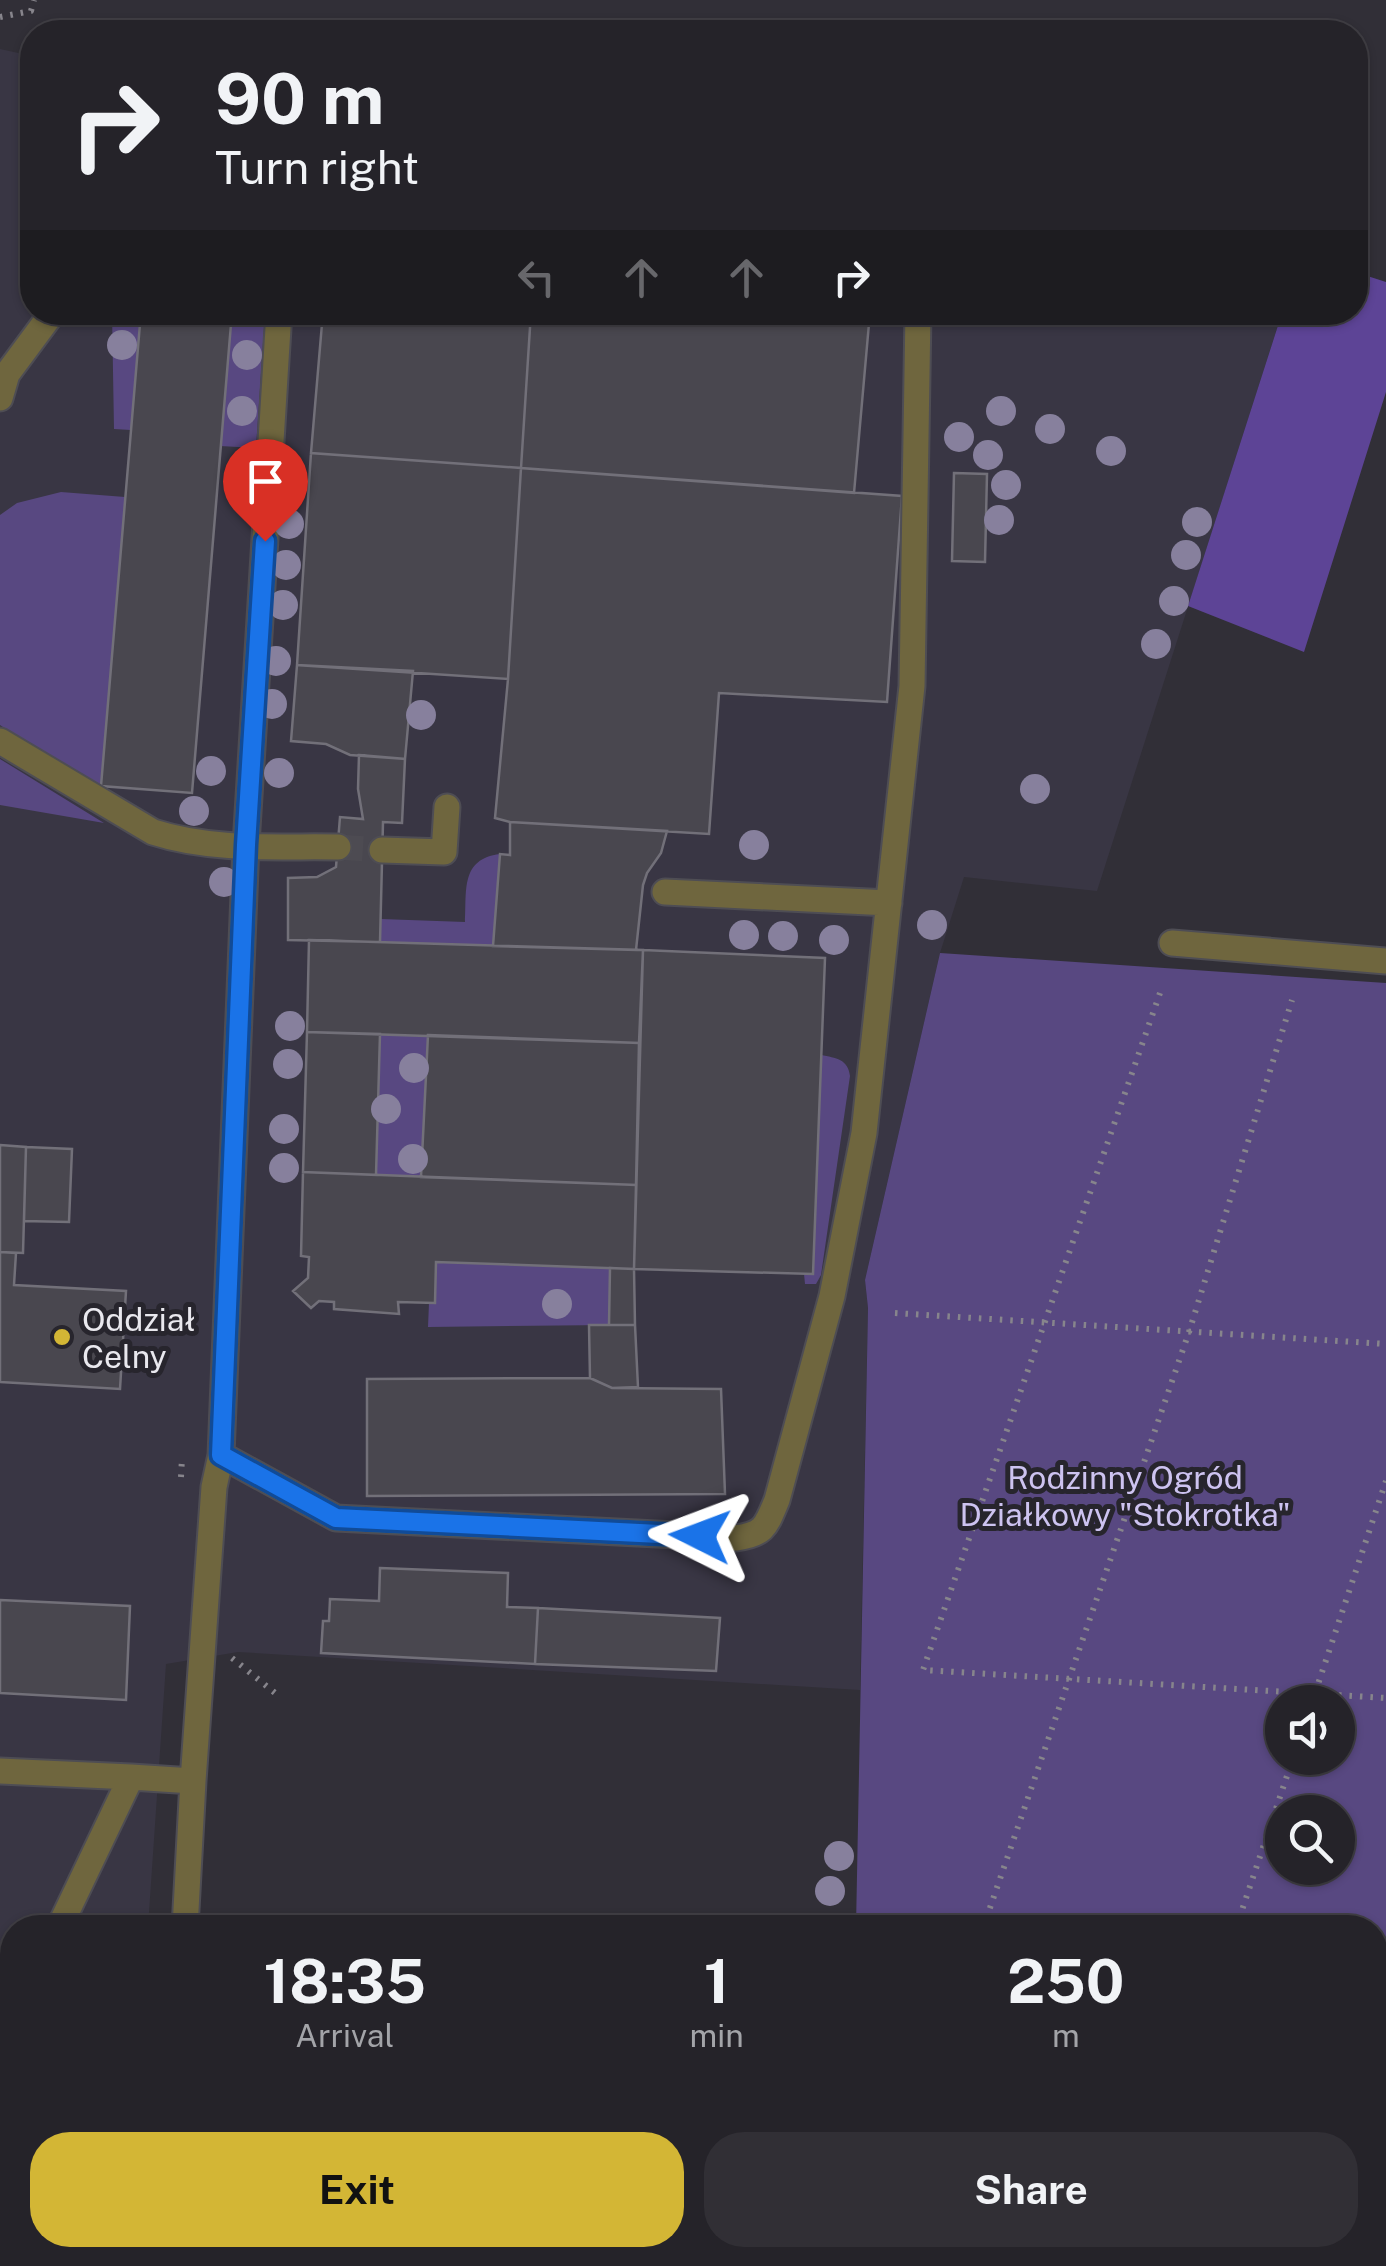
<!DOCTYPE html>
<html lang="en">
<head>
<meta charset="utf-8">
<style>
	body { margin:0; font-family:"Public Sans",sans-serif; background:#312f35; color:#f1f3f6; height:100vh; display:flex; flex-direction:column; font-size:38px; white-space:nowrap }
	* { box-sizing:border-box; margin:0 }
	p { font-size:32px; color:#a3a4a8 }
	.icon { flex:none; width:55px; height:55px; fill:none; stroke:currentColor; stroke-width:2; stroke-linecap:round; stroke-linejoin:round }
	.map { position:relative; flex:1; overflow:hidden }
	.drawer { position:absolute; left:0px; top:1915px; width:1388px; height:352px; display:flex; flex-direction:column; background:#252329; border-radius:40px 40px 0 0; box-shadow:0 2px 8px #0004,0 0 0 2px #424046 }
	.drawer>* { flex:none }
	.top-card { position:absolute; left:20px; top:20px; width:1348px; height:305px; border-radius:40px; box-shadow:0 2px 8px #0004,0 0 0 2px #424046; background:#252329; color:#f1f3f6; overflow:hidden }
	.tools { position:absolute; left:1265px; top:1685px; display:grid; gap:20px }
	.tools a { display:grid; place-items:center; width:90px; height:90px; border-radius:50%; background:#252329; box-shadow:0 2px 8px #0004,0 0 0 2px #424046; font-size:50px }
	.pin { position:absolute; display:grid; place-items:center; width:85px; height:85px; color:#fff; margin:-102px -42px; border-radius:50% 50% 50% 0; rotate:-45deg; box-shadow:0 0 10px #0007 }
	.pin .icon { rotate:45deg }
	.me { position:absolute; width:110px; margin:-55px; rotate:273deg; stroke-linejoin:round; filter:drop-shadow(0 0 8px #0008) }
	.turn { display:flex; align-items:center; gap:35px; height:210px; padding:0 30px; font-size:45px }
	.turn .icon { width:130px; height:130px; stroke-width:2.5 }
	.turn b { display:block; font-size:70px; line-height:85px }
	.lanes { display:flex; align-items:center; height:95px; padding:0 30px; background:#0003; justify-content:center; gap:50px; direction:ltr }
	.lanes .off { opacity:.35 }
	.eta { display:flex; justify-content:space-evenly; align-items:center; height:170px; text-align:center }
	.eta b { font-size:60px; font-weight:700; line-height:70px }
	.cta { display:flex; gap:20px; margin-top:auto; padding:20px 30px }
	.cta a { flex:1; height:115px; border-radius:40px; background:#d3b635; color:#111; font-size:40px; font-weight:700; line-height:115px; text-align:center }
	.cta a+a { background:#312f35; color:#f1f3f6 }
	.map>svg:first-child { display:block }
	.built { fill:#393644 }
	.green { fill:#584881; fill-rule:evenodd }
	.forest { fill:#5d4496 }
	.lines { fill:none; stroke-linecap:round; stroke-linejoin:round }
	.stream { stroke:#250051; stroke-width:11 }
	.building { fill:#49474f; stroke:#727079; stroke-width:2.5 }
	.minor-tunnel { stroke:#4d4b52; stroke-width:25; stroke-dasharray:25 12; stroke-linecap:butt }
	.minor-casing { stroke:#4e4d54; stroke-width:29 }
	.path { stroke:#87858c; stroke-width:6; stroke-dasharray:2.5 8; stroke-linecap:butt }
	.minor { stroke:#6f663e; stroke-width:25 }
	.tree { fill:#87809d }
	.route-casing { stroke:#114b97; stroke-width:25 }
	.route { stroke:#1a73e8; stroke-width:18 }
	.poi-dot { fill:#d3b635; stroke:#27252d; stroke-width:4 }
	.labels { text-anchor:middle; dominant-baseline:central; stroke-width:10; stroke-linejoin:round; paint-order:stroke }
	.poi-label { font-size:32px; fill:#e9e8ee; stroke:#27252d; text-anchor:start }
	.park-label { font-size:32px; fill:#cdc3f0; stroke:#27252d }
</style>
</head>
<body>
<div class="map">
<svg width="1386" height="2266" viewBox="0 0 1386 2266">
	<rect width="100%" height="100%" fill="#312f37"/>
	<path class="built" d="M0,49L32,56V312L1282,313L1097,891L964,877L940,953L865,1280L868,1308L860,1690L238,1652L166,1664L148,1927L12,1928V1987L0,1986Z"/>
	<path class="green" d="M112,313H141L131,430L114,429Z
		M232,313H265L256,448L220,446Z
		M61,492L125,497L101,786L23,741L0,725V515L17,503Z
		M0,759L104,823L0,805Z
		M500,854L493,946L380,942L381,919L465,922C467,891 460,859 500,854Z
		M940,953L1386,983V2266H200V2255H1375V1928L856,1927L868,1308L865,1280ZM1282,1702H1338V1758H1282ZM1282,1812H1338V1868H1282Z
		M380,1034L428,1035L421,1177L376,1175Z
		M821,1055C836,1058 848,1059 850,1076L821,1275L816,1284H805L804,1274L813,1273Z
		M436,1262L610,1268L609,1325L428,1327L429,1303L435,1302Z
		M0,2058H12V2255H140L139,2266H0Z"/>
	<path class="forest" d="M1355,272L1386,282V392L1304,652L1188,606L1282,313L1355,312Z"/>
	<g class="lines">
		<path class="stream" d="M1133,2255L1191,2266"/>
	</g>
	<path class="building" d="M141,312H232L192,793L101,786Z
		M323,312H531L521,468L311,453Z
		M531,312H870L854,493L521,468Z
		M311,453L521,468L508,679L297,665Z
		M521,468L902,496L887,702L719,693L709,834L510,822L495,818L508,679Z
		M954,473L987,474L985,562L952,561Z
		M297,665L413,671L405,759L350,755L326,744L291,741Z
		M359,755L405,759L402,823L383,822L380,942L288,940V878L317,877L336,867L340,817L363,819L358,789Z
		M510,822L667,831L661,853L647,873L643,885L636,950L493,946L500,854L510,855Z
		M309,940L643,950L639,1043L307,1032Z
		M643,950L825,958L813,1274L634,1269Z
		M307,1032L380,1034L376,1175L303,1172Z
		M428,1035L639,1043L636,1185L421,1177Z
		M0,1145L26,1147L23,1253L0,1252Z
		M26,1147L72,1149L69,1222L24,1221Z
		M303,1172L636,1185L634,1269L436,1262L435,1303L398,1302L399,1314L334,1309V1302L319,1301L311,1308L293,1291L308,1278L309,1257L301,1256Z
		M0,1252L16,1253L14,1285L126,1291L120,1389L0,1382Z
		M610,1268L634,1269L635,1325H609Z
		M589,1325H635L638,1387L612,1388L590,1378Z
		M590,1378L612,1388L721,1389L725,1494L367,1496V1379Z
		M380,1568L508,1573L507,1607L538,1608L535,1664L321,1653L323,1621H329L330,1599L379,1601Z
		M0,1600L130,1606L126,1700L0,1693Z
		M538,1608L720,1618L716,1671L535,1664Z"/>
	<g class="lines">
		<path class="minor-tunnel" d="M338,847L382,850"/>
		<defs>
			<path id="minor" d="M0,398L7,374L53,312
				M0,741L153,832C212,851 277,846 338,847
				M382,850L444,852L447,807
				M665,892L889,903
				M1172,943L1386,961
				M221,1455L336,1518L736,1538C765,1534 766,1526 777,1500L832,1296L864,1133L912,686L918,312
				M0,1771L131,1777
				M59,1928L131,1777L193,1781
				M185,1928L193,1781L214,1487L221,1455L246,845L279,312
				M0,1962L12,1963
				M168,2266V2255"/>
		</defs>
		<use href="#minor" class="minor-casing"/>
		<path class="path" d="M0,17L31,11L34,0
			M1160,993L923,1670L1386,1698
			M895,1313L1386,1344
			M181,1477L182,1458
			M232,1658L280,1697
			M1312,1702L1386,1481
			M983,1928L1189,1332L1292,1000
			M1236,1928L1293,1758
			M1375,2055L1386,2056
			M1121,2266L1125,2255"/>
		<use href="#minor" class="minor"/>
	</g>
	<g class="tree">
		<circle cx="122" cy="345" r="15"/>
		<circle cx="247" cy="355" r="15"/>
		<circle cx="242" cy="411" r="15"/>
		<circle cx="1001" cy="411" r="15"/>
		<circle cx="1050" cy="429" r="15"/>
		<circle cx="959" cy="437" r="15"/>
		<circle cx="1111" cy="451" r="15"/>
		<circle cx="988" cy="455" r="15"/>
		<circle cx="292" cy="484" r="15"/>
		<circle cx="1006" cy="485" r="15"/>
		<circle cx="999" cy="520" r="15"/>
		<circle cx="1197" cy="522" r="15"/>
		<circle cx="289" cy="524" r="15"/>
		<circle cx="1186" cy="555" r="15"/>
		<circle cx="286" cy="565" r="15"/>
		<circle cx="1174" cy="601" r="15"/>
		<circle cx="283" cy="605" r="15"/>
		<circle cx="1156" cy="644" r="15"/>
		<circle cx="276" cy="661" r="15"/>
		<circle cx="272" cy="704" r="15"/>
		<circle cx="421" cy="715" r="15"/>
		<circle cx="211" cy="771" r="15"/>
		<circle cx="279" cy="773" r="15"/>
		<circle cx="1035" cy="789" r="15"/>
		<circle cx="194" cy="811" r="15"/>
		<circle cx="754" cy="845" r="15"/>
		<circle cx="224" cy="882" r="15"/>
		<circle cx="932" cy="925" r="15"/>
		<circle cx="744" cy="935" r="15"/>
		<circle cx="783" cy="936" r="15"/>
		<circle cx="834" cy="940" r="15"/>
		<circle cx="290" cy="1026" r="15"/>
		<circle cx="288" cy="1064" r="15"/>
		<circle cx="414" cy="1068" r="15"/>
		<circle cx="386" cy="1109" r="15"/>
		<circle cx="284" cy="1129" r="15"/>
		<circle cx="413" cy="1159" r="15"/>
		<circle cx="284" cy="1168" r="15"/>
		<circle cx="557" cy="1304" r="15"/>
		<circle cx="839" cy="1856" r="15"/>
		<circle cx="830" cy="1891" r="15"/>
	</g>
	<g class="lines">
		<defs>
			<path id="route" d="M265,541L246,845L221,1455L336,1518L700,1536"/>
		</defs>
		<use href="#route" class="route-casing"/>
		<use href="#route" class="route"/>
	</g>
	<circle class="poi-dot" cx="62" cy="1337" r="10"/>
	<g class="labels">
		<g class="poi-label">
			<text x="82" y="1319">Oddział<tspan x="82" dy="37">Celny</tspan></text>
		</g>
		<g class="park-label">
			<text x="1125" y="1477">Rodzinny Ogród<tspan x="1125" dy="37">Działkowy "Stokrotka"</tspan></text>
		</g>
	</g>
</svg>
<div class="tools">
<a><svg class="icon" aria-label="sound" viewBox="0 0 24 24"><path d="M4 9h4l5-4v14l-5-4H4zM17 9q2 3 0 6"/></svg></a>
<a><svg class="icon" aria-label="search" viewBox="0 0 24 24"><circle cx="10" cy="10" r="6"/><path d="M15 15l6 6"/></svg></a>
</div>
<div class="pin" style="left:265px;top:541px;background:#d93025"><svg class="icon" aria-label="arrive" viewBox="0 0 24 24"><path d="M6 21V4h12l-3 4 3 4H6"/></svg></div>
<svg class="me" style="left:700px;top:1536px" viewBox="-20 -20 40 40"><path d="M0-17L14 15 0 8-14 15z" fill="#1a73e8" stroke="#fff" stroke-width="4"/></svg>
<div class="top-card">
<div class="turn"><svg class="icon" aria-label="right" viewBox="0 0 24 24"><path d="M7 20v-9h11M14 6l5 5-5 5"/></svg><div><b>90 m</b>Turn right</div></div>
<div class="lanes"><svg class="icon off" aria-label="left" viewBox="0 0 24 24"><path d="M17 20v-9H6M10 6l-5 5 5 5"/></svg><svg class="icon off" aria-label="ahead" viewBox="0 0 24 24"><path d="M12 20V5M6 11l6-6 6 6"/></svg><svg class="icon off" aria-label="ahead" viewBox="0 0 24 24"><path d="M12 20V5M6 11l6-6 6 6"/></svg><svg class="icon" aria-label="right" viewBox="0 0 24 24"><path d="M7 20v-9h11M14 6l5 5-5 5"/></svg></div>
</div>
<section class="drawer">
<div class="eta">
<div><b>18:35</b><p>Arrival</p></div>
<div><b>1</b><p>min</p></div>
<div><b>250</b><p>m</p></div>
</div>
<div class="cta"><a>Exit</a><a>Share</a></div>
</section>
</div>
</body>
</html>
